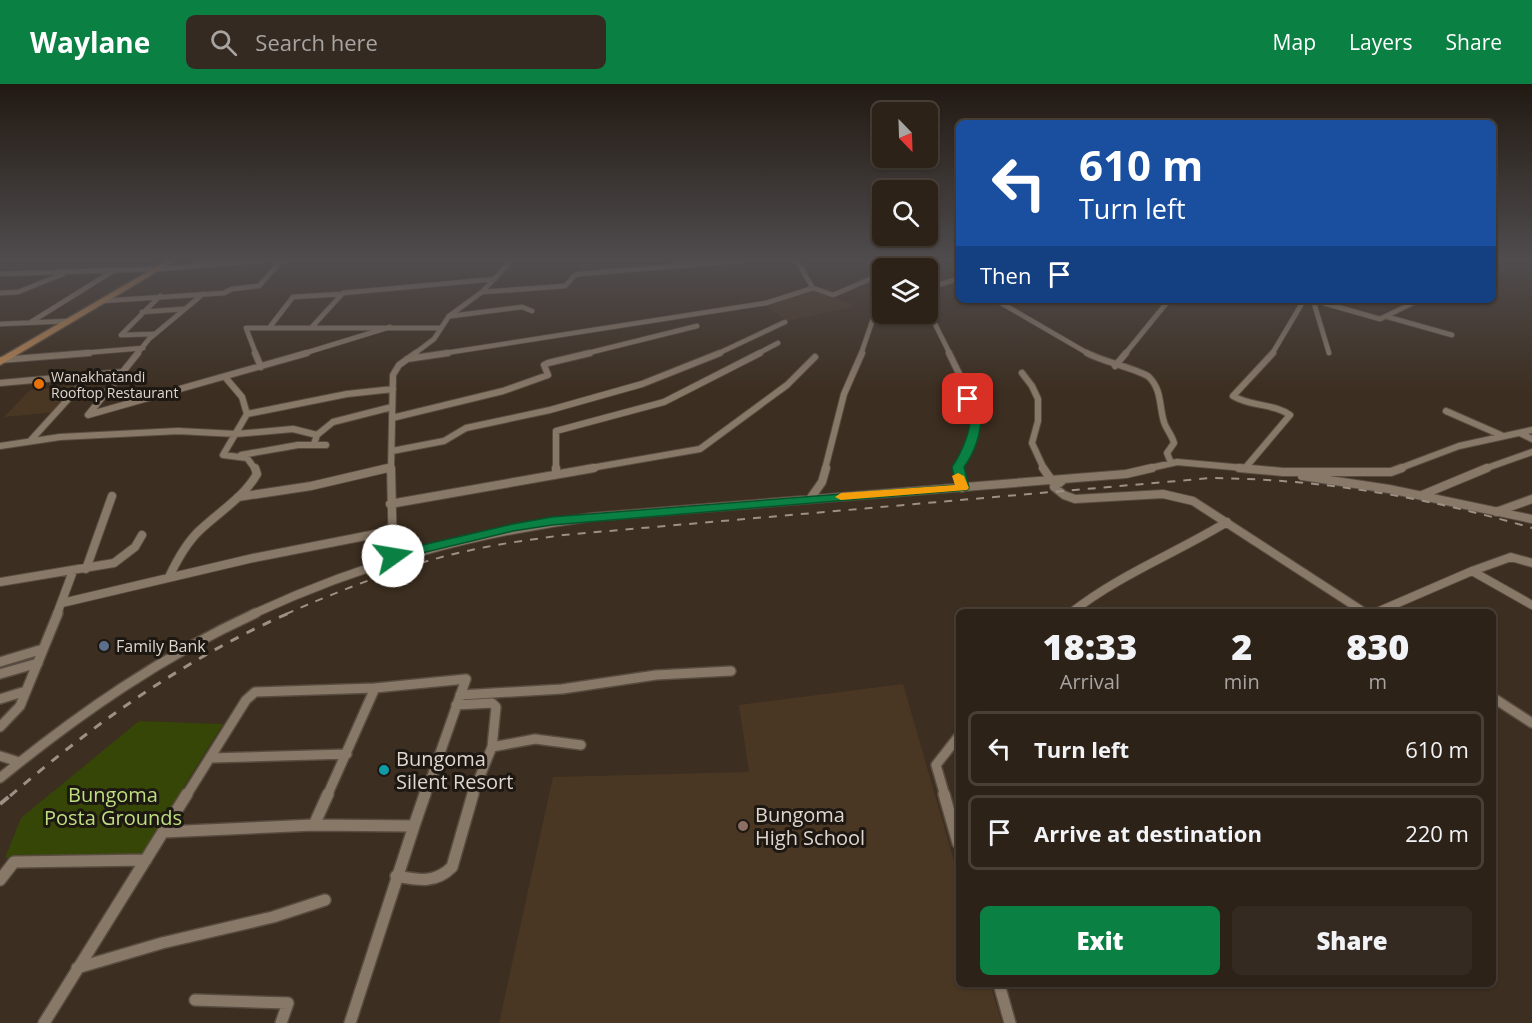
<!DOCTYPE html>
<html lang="en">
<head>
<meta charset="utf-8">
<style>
	body { margin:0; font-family:"Open Sans",sans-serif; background:#352a21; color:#f1f3f6; height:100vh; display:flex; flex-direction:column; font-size:22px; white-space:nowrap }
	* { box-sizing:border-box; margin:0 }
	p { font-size:20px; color:#a7a4a2 }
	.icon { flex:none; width:33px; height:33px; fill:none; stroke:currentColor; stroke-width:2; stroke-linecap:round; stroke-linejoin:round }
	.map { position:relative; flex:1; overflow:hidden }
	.panel { position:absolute; left:956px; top:525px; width:540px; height:378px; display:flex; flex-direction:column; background:#2d2218; border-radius:9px; box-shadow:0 2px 4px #0004,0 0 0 2px #483f37 }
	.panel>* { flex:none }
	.guide { position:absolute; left:956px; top:36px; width:540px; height:183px; border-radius:9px; box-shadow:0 2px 4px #0004,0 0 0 2px #483f37; background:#1a4fa0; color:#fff; overflow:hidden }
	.needle { width:39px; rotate:157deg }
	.tools { position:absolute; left:872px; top:18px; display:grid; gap:12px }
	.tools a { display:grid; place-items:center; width:66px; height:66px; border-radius:9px; background:#2d2218; box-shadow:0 2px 4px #0004,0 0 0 2px #483f37; font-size:30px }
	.pin { position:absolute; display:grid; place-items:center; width:51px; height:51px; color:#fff; margin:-26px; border-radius:12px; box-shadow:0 3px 9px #0006 }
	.me { position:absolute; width:66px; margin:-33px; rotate:77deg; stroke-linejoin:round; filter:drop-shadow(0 0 4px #0008) }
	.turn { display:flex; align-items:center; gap:21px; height:126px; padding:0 24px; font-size:27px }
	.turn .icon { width:78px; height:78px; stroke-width:2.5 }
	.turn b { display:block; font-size:42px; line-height:51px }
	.then { display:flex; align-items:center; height:57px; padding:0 24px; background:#0003; gap:12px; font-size:22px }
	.eta { display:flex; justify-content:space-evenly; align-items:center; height:102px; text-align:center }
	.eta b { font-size:36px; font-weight:800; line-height:42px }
	.action { display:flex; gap:12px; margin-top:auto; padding:12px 24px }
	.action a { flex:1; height:69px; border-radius:9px; background:#0b8043; color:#fff; font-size:24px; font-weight:800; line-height:69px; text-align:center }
	.action a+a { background:#352a21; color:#f1f3f6 }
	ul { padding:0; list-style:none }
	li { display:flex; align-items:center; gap:18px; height:75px; margin:0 12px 9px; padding:0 12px; border:3px solid #483f37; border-radius:9px }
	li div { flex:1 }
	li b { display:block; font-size:22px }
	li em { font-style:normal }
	header { display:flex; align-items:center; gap:36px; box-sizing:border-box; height:84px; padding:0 30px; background:#0b8043; color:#fff }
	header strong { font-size:28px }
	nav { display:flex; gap:33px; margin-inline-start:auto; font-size:21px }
	.search { width:420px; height:54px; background:#352a21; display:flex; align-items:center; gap:15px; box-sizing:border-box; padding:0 21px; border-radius:9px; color:#a7a4a2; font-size:22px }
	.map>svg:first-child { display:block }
	.built { fill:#493723 }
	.green { fill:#354606 }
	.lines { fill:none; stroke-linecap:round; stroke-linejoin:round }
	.river { fill:#2e7b88; fill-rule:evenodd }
	.minor-far4-casing { stroke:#584c40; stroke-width:6 }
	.minor-far3-casing { stroke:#584c40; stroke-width:8 }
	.minor-far2-casing { stroke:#584c40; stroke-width:10 }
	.minor-far1-casing { stroke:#584c40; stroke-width:12 }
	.minor-casing { stroke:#584c40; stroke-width:14 }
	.primary-casing { stroke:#584c40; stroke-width:3 }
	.minor-far4 { stroke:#887868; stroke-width:4.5 }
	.minor-far3 { stroke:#887868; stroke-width:6 }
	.minor-far2 { stroke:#887868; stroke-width:8 }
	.minor-far1 { stroke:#887868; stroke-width:9 }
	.minor { stroke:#887868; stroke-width:11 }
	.primary { fill:#b68251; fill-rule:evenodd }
	.rail-far2 { stroke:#9c9186; stroke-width:2; stroke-dasharray:8 8; stroke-linecap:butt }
	.rail-far1 { stroke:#9c9186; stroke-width:3; stroke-dasharray:9 9; stroke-linecap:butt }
	.rail { stroke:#9c9186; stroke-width:4; stroke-dasharray:11 11; stroke-linecap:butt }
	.route { fill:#0b8043; stroke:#07532c; stroke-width:1.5 }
	.slow { fill:#f59e0b }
	.food-dot { fill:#e8710a; stroke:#1e1812; stroke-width:2 }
	.service-dot { fill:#5c6f8a; stroke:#1e1812; stroke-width:2 }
	.culture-dot { fill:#0f9aa8; stroke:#1e1812; stroke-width:2 }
	.education-dot { fill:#8d6e63; stroke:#1e1812; stroke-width:2 }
	.labels { text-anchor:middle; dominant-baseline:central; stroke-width:6; stroke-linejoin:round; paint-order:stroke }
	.far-poi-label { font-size:14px; fill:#dfd6ce; stroke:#1e1812; text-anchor:start }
	.poi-label { font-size:16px; fill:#dfd6ce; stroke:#1e1812; text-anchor:start }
	.near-poi-label { font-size:20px; fill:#dfd6ce; stroke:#1e1812; text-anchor:start }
	.near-park-label { font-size:20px; fill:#bede7f; stroke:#1e1812 }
</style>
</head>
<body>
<header>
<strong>Waylane</strong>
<div class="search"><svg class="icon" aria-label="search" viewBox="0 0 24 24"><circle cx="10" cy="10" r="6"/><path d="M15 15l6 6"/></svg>Search here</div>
<nav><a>Map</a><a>Layers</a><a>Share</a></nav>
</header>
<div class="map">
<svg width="1532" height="939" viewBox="0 0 1532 939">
	<rect width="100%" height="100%" fill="#3c2e20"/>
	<path class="built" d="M814,205L856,222L788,237L764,221Z
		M80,301L56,328L4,333L30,306Z
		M903,600L958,791V900H990L1002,939H499L553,693L749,688L739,621Z"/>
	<path class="green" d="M139,637L223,640L141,771L5,774L21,734Z"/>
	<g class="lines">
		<path class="river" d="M1532,177V180L1529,178V177Z"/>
		<defs>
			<path id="minor-far4" d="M797,177L813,204L833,211L882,190
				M895,184L910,177
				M0,190L159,185L256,177
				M927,204L958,195
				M482,208L565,202L575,191L580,190L736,177
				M0,209L18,208L63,190
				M996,216L1089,270
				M1313,216L1380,235L1419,216
				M1313,216L1329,269
				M102,217L224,209L232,205L259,202L281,177
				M927,224L950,270
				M142,228L183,225
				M451,232L522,223L532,227
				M1388,233L1452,251
				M31,238L113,187
				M0,240L69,237
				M269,244L293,213L342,210
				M311,244L343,209L495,195
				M154,250L121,251L160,212
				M71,270L143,264
				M137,270L149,255L203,210
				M256,270L246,244H441
				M302,270L390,243
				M414,270L434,255L449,232L482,208L511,177
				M439,270L766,219L813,204
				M584,270L697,242
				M717,270L785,238
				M757,270L778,259
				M861,270L874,232
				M1125,270L1169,216
				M1272,270L1304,216"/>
			<path id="minor-far3" d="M138,269L88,331L307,269
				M255,269L261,283
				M949,269L965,302L963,309C974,327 977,344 968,364C965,371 960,378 958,385
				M1087,269C1101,277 1141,286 1149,293C1162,306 1159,322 1164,338C1166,345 1172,351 1174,359L1167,369L1171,379
				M407,275L448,269
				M0,276L89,269
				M1115,282L1126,269
				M1022,289L1032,302L1038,315V337L1032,359L1044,385
				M225,293L242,313L247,330L223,371L247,374L255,385
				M0,299L124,288
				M1446,327L1503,352
				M247,330L347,310L393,305
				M392,334L503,307L548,291L544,281L548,279L590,269
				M1520,349L1532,355
				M317,351L333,338L392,323
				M31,356L91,290
				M0,362L60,353L178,347L236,350L293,345L317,351L314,360
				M392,367L444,357L466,344L550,326L642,300L720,269
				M241,371L298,361H326
				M1246,383L1290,331C1273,319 1251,323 1233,312L1273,269
				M381,385L391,383
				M391,385L393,291L399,281L416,269
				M556,385V347L664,318L760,269
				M585,385L700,365L787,301L815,273
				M825,385L844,310L862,269
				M1146,385L1177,378L1255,385
				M1398,385L1459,362L1532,346
				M1484,385L1532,368"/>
			<path id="minor-far2" d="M391,384L393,472
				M556,384V390
				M958,384L962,404
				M1043,384L1052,397
				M1239,384L1283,388H1391L1402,384
				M1302,392L1389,405L1532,435
				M1062,397L1054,403L1064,411L1075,415L1163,410L1193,417L1364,528
				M1422,411L1487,384
				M238,413L311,402L388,384
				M810,415L822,398L826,384
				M390,420L594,384
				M1496,428L1532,415
				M86,485L112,412
				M1472,487L1532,521
				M169,493C177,476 186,459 200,446C220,427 243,414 257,390L255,384
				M0,498L114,479L135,463L142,451
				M62,519L253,474L391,447
				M1072,528C1119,491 1176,469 1227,438
				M1377,528L1472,487L1511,473L1532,479
				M57,530L73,487
				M253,530C363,479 472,449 592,433L1126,390L1152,384"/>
			<path id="minor-far1" d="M0,578L43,565
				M0,590L38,579
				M460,611L562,605L656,591L731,587
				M1492,613L1532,639
				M0,615L26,607
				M456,621L492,619L496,623L492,663L472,712
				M0,643L20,622L58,529
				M492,663L535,655L581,661
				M0,672L19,678
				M210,674L347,670
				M0,694C80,629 162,572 256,529
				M186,712L246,616L255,608L375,604
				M327,712L375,604L466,595
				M425,712L466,595
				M945,712L936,681L958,653"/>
			<path id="minor" d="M944,710L958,759
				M314,741L328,710
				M414,742L425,710
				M163,748L187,710
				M396,792C418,796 435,800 452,783L473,710
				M0,796L14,778L146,776
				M77,884L162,859L273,833L325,816
				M999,900L1010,939
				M195,916L288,919L281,939
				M44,939L163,748L314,741L414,742L350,939"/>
			<path id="primary" d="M166,177H175L0,281V274Z"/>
		</defs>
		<use href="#minor-far4" class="minor-far4-casing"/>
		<use href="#minor-far3" class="minor-far3-casing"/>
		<use href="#minor-far2" class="minor-far2-casing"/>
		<use href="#minor-far1" class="minor-far1-casing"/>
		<use href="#minor" class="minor-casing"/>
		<use href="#primary" class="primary-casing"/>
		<use href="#minor-far4" class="minor-far4"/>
		<use href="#minor-far3" class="minor-far3"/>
		<use href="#minor-far2" class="minor-far2"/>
		<use href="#minor-far1" class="minor-far1"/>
		<use href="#minor" class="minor"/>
		<use href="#primary" class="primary"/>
		<path class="rail-far2" d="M286,530C350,502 417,476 486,463C511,458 537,455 563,451L1211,394C1321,395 1426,413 1532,444"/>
		<path class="rail-far1" d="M10,712C95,639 186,574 289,529"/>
		<path class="rail" d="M0,720L12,710"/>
	</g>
	<linearGradient id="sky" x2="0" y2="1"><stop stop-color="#211912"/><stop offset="0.57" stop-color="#504c4e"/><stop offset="1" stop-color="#504c4e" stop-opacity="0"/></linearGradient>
	<rect width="1532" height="309" fill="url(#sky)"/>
	<path class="route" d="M968,311L971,312C974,317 979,323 980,329C983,346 974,370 964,383L969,404L967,406L552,441L513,447L393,476L387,472L393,468L513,440L552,433L956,401L952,383C961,370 973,344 970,327C969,323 964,318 962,315Z"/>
	<path class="slow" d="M958,389L964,392L969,404L967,406L841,416L835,413L841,409L955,401L952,392Z"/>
	<circle class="food-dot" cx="39" cy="300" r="6"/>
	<circle class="service-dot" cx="104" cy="562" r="6"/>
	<circle class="culture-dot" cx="384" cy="686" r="6"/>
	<circle class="education-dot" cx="743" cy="742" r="6"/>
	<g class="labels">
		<g class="far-poi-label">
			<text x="51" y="292">Wanakhatandi<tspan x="51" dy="16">Rooftop Restaurant</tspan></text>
		</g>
		<g class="poi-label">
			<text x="116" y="562">Family Bank</text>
		</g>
		<g class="near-poi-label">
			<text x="396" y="674">Bungoma<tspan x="396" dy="23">Silent Resort</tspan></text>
			<text x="755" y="730">Bungoma<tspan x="755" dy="23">High School</tspan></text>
		</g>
		<g class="near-park-label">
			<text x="113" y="710">Bungoma<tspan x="113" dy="23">Posta Grounds</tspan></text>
		</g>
	</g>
</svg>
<div class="tools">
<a><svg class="needle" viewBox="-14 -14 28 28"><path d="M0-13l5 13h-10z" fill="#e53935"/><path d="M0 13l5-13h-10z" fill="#a7a4a2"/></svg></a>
<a><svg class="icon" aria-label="search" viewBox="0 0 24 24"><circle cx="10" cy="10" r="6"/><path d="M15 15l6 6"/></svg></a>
<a><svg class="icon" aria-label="layers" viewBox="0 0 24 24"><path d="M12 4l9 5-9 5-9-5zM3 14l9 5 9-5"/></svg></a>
</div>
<div class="pin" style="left:968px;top:315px;background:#d93025"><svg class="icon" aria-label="arrive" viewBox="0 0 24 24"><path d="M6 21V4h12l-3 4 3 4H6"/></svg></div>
<svg class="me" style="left:393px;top:472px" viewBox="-20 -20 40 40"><circle r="19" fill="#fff"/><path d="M0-13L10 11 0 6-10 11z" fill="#0b8043"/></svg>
<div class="guide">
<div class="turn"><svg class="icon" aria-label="left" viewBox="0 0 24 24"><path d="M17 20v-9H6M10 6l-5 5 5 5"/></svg><div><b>610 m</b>Turn left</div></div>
<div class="then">Then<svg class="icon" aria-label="arrive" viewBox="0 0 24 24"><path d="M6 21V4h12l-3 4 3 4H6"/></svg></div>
</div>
<section class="panel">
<div class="eta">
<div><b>18:33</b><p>Arrival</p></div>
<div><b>2</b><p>min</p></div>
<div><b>830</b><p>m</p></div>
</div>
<ul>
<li><svg class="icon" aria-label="left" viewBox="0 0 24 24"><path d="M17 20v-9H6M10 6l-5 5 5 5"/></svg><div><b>Turn left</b></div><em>610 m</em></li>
<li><svg class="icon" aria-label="arrive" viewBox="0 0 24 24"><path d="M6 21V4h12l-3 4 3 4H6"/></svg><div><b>Arrive at destination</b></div><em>220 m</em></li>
</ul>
<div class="action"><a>Exit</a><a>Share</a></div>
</section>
</div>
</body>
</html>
